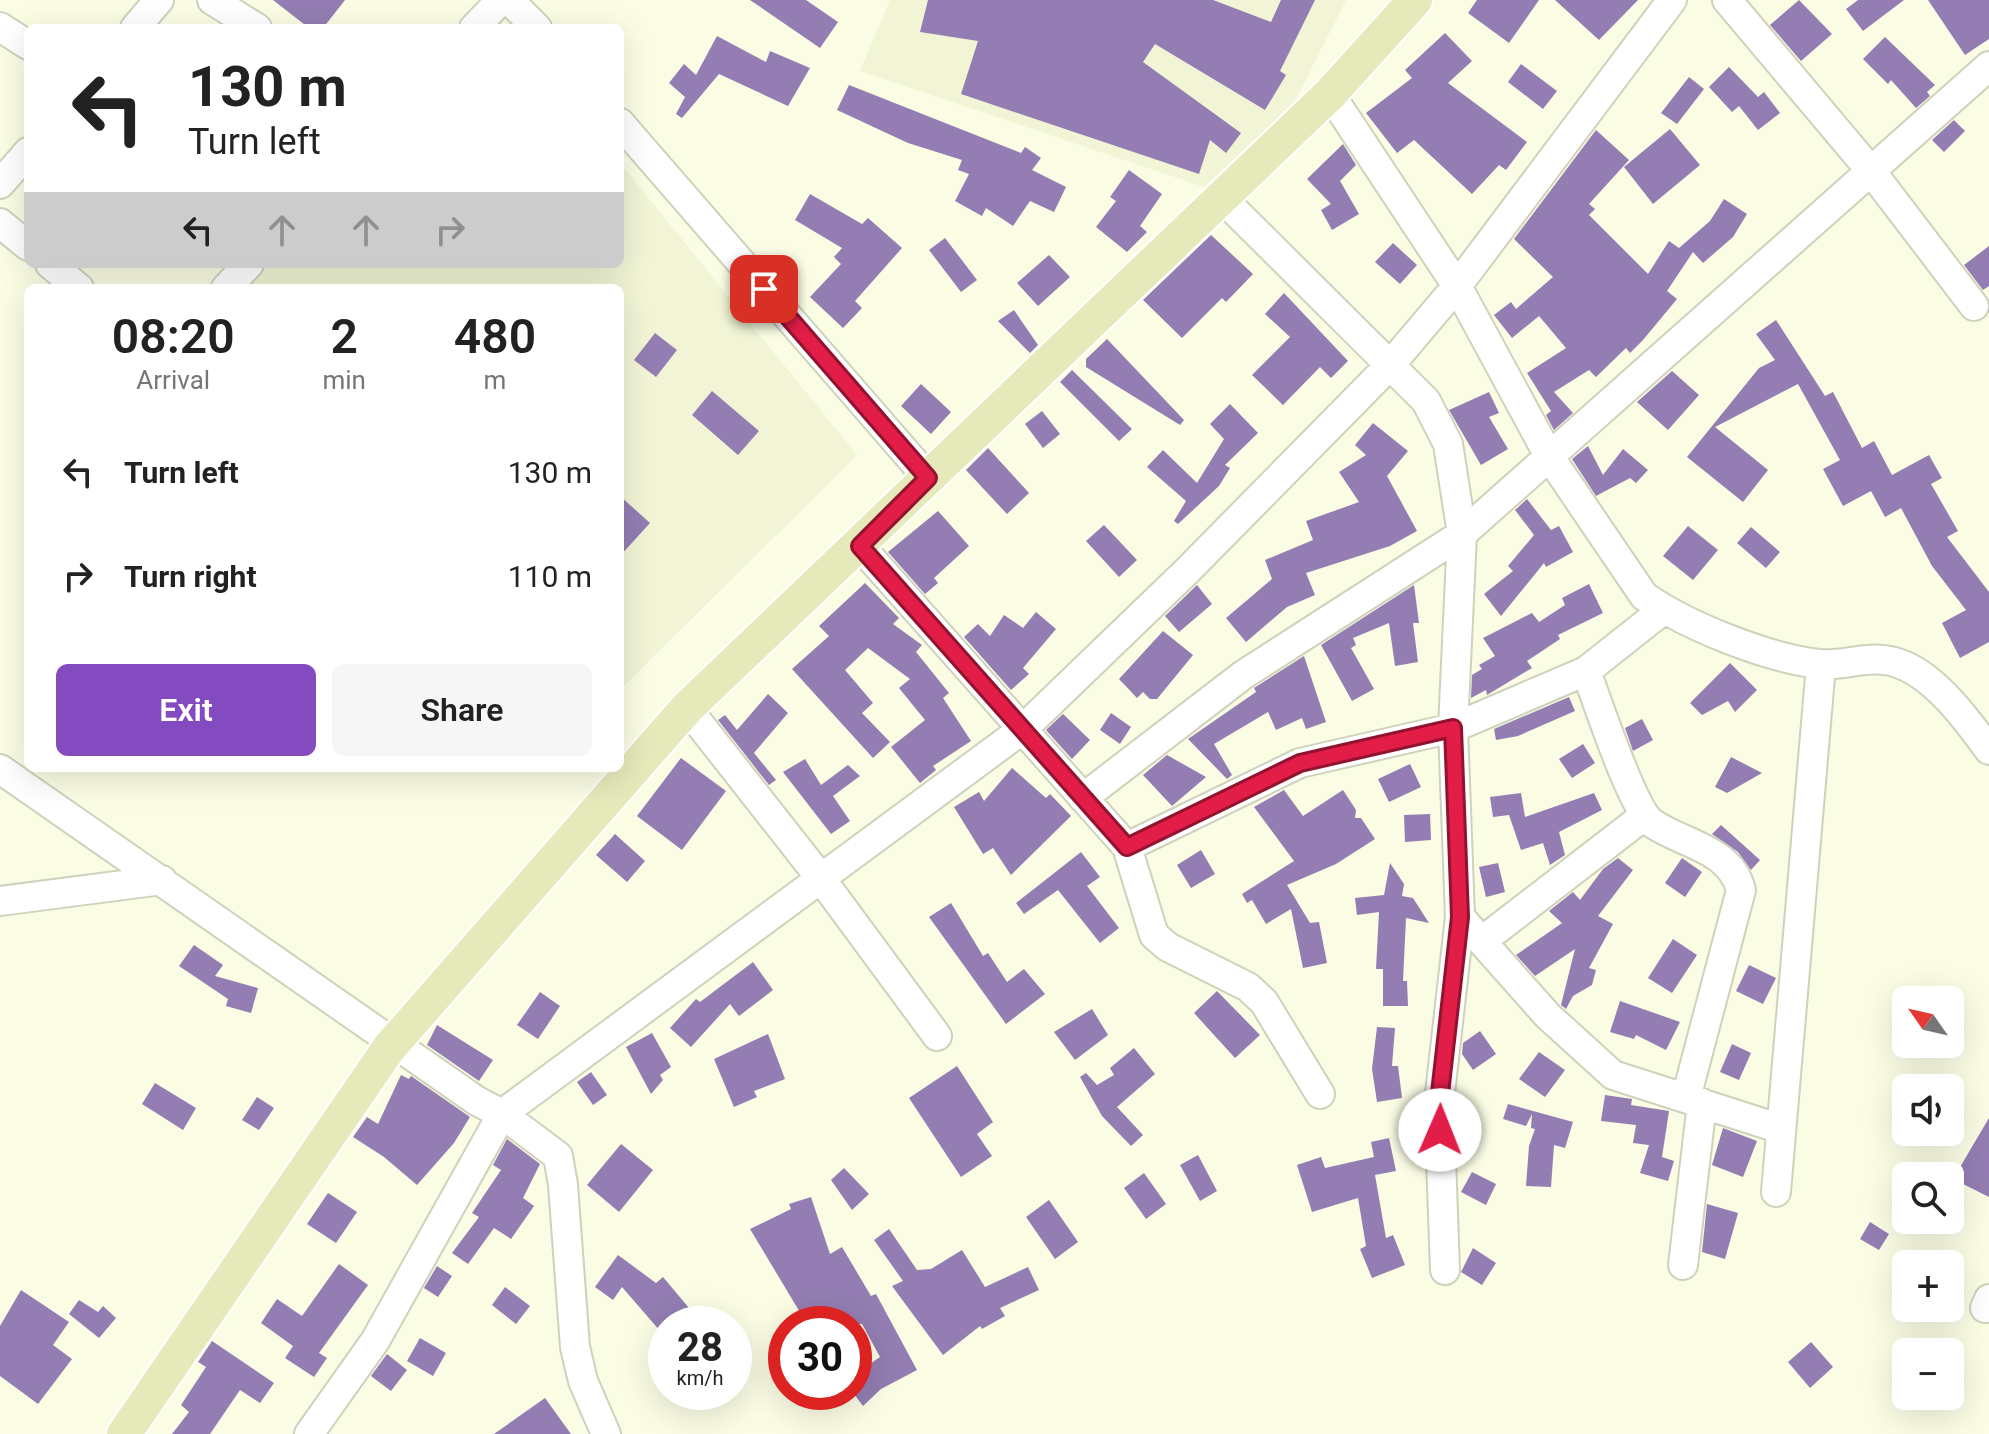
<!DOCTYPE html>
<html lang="en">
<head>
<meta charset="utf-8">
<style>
	body { margin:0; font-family:Roboto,sans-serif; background:#f6f6f6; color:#222; height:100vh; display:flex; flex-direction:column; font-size:30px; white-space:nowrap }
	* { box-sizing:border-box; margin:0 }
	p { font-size:26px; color:#767676 }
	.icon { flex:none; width:44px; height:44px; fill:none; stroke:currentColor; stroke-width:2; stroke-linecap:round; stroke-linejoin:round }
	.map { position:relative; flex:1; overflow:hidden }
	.panel { position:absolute; left:24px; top:284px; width:600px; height:488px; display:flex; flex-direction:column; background:#fff; border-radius:12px; box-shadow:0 8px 32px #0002 }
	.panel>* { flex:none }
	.banner { position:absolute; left:24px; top:24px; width:600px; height:244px; border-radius:12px; box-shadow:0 8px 32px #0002; background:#fff; color:#222; overflow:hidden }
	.needle { width:52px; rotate:304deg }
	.fabs { position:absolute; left:1892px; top:986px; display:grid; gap:16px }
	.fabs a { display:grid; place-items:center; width:72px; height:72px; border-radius:12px; background:#fff; box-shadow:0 8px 32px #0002; font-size:40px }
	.speed { position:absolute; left:648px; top:1306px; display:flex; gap:16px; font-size:40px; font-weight:700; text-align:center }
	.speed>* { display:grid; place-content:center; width:104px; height:104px; border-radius:50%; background:#fff; box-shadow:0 8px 32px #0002; line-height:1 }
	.speed small { font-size:20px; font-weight:400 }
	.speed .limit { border:12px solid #d22; background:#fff; color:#111 }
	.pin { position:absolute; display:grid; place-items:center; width:68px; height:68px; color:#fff; margin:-34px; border-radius:16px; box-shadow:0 4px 12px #0006 }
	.me { position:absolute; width:88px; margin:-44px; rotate:1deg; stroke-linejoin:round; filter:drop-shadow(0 0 6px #0008) }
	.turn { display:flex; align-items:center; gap:28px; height:168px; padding:0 32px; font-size:36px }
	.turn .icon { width:104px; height:104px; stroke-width:2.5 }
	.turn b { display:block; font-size:56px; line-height:68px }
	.lanes { display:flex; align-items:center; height:76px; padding:0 32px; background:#0003; justify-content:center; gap:40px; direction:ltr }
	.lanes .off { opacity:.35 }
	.eta { display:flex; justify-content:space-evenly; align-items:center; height:136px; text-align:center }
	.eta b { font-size:48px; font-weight:600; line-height:56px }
	.cta { display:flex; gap:16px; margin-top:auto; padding:16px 32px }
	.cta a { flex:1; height:92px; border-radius:12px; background:#844bc1; color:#fff; font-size:32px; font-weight:600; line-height:92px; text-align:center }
	.cta a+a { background:#f6f6f6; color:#222 }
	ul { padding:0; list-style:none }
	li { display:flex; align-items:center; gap:24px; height:104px; padding:0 32px }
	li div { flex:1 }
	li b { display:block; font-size:30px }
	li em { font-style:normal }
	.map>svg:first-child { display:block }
	.built { fill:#f1f5d5 }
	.building { fill:#937db2 }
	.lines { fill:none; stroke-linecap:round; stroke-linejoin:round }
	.minor-casing { stroke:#cfd2bb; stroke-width:32 }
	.major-casing { stroke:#fff; stroke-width:38 }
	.minor { stroke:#fff; stroke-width:28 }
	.major { stroke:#e6e9ba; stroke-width:34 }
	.route-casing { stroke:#92132f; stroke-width:20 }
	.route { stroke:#e11d48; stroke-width:14 }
</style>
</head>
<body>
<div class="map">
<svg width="1989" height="1434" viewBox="0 0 1989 1434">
	<rect width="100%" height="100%" fill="#fafce4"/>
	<path class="built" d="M890,0H1346L1293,105L1204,187L860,71Z
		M620,163L857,455L620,690V288H239L260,264H620Z"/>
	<path class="building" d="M273,0H345L323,28H309Z
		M750,0H806L838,22L820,48Z
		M928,0H1213L1271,22L1281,0H1315L1280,71L1286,75L1265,110L1155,44L1143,62L1241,133L1226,153L1210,140L1199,174L961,94L978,41L920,32Z
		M1477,0H1539L1509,43L1468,13Z
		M1555,0H1638L1599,40Z
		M1799,0L1832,34L1801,61L1770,25Z
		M1858,0H1904L1863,31L1846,9Z
		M1928,0H1989V39L1965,55Z
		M1445,33L1472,61L1448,83L1527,142L1506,170L1499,165L1472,194L1414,140L1397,153L1366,113L1412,78L1405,70Z
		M717,36L766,62L770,51L810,68L788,106L719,74L682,118L676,114L685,97L669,83L684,64L696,75Z
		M1885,37L1935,85L1927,92L1930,96L1916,108L1891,80L1888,84L1863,59Z
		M1521,64L1557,91L1543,109L1508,82Z
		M1729,67L1758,97L1764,92L1780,113L1758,130L1739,106L1732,112L1709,87Z
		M1689,77L1704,89L1677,124L1661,113Z
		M849,85L1021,153L1025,147L1041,158L1032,170L1066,187L1054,212L1030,201L1013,226L986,208L982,216L955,201L969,174L958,170L962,160L908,143L837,110Z
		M1954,120L1965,131L1944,152L1932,140Z
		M1670,129L1700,165L1653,204L1624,167Z
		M1596,130L1629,160L1589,204L1595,209L1589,215L1648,274L1669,241L1679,248L1710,221L1724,199L1747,214L1733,237L1703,263L1693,252L1667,291L1677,299L1643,340L1630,353L1626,348L1596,377L1589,370L1554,392L1573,413L1554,430L1546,415L1551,411L1527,373L1566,348L1539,316L1512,338L1494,315L1511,302L1516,309L1553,277L1514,239Z
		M1343,144L1356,165L1340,181L1359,214L1332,230L1321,210L1331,204L1307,179Z
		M1129,170L1162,194L1140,226L1147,232L1127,252L1096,227L1116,201L1110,197Z
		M810,194L862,224L868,218L902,248L855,301L862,308L843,328L810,297L841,264L834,257L842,248L795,220Z
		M1211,235L1253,274L1226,302L1222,298L1182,338L1143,300Z
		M945,238L977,280L961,292L929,250Z
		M1393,243L1417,265L1400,284L1375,262Z
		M1989,246V286L1983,290L1964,265Z
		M1049,255L1070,277L1038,306L1017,283Z
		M1284,293L1348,361L1331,378L1320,367L1283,405L1252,375L1290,337L1265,314Z
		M1014,310L1038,345L1030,353L998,321Z
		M1776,320L1825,396L1833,392L1862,448L1874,441L1892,475L1929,455L1942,478L1931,484L1958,531L1947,537L1989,592V642L1960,658L1942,623L1966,610L1932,566L1901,508L1885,517L1871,491L1843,506L1823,469L1840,460L1798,384L1715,427L1768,470L1743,502L1687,457L1759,368L1775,360L1756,334Z
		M655,333L677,350L656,377L634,360Z
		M1107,339L1184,420L1180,425L1086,367V359Z
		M1072,370L1132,429L1119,441L1060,382Z
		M1672,371L1699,395L1668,430L1637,402Z
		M921,384L951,412L931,434L901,406Z
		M712,391L759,431L738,455L692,415Z
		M1489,392L1499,413L1489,417L1508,449L1481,465L1449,410Z
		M1230,404L1258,433L1225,465L1230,468L1219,486L1178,524L1174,521L1186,501L1147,467L1163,450L1197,483L1224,439L1210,424Z
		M1042,411L1060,434L1043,448L1025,424Z
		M1373,423L1408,451L1387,476L1417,531L1390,546L1306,573L1315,595L1287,607L1246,642L1226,618L1272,579L1265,560L1313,540L1306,521L1359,502L1339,472L1366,455L1355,445Z
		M1588,446L1603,475L1623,449L1648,470L1636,483L1630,478L1596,496L1572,459Z
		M988,448L1029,493L1007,514L966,470Z
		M620,496L650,523L620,556Z
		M1527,499L1551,530L1559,526L1573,552L1546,567L1544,563L1501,616L1484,594L1513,571L1508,566L1534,535L1515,510Z
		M938,511L969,546L934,578L938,583L925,594L888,552Z
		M1104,525L1137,560L1119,577L1086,541Z
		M1688,526L1718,550L1693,580L1663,556Z
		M1751,527L1780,552L1766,568L1737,543Z
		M865,583L899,618L893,624L922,645L916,652L949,693L943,698L971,741L933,766L936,770L920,783L891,747L925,720L899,688L910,679L868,648L845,670L873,703L862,713L890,742L873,758L792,669L829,636L819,626Z
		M1589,584L1603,613L1558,635L1560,639L1527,661L1532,668L1487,695L1486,690L1471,698L1472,675L1482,669L1479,665L1495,656L1483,638L1532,613L1539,622L1565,605L1562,598Z
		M1197,585L1212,604L1179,632L1165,616Z
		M1414,585L1419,623H1413L1418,662L1395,666L1389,623L1353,638L1356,645L1351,648L1374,689L1352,701L1321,645Z
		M1036,612L1056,629L1023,668L1029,674L1011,690L964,637L978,624L990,636L1004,615L1023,628Z
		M1163,631L1193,655L1157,699H1150L1143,692L1137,698L1119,679Z
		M1304,656L1326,722L1306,729L1302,718L1276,730L1268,712L1214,744L1232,775L1227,779L1188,739L1256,692L1254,688Z
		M1730,663L1757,690L1735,712L1728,701L1702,715L1690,703Z
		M768,694L788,713L754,753L776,780L769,785L718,720L725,715L737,730Z
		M1569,697L1575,711L1518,736L1496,740L1494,729Z
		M1111,713L1131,727L1120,744L1100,730Z
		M1063,714L1090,740L1072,759L1046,730Z
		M1642,719L1653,740L1633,751L1625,728Z
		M1583,744L1595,763L1572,778L1559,759Z
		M1167,755L1206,777L1172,806L1143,775Z
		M1731,757L1762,773L1727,793L1715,787Z
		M681,758L726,791L682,850L637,816Z
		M805,759L821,785L848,765L860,776L833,796L850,821L831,834L783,772Z
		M1410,764L1421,787L1389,802L1378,779Z
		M1012,768L1046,798L1050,794L1071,816L1011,875L993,848L983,854L954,807L979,792L984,801Z
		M1284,790L1303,816L1343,790L1356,810L1355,818H1361L1375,839L1336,864L1287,885L1310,923L1319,922L1327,963L1303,968L1291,909L1266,924L1252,900L1247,903L1242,894L1294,861L1254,807Z
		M1521,793L1525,817L1594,793L1602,810L1559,832L1565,855L1550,865L1543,843L1521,850L1509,815L1493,817L1490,797Z
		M1430,814L1431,840L1405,842L1404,815Z
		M1721,825L1760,860L1751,870L1738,852L1712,834Z
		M615,834L645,861L627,882L596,855Z
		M1201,850L1215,874L1191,888L1177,865Z
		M1081,852L1100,877L1087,886L1119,928L1100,943L1058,890L1024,914L1016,903Z
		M1618,858L1633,870L1598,916L1613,924L1589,968L1596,970L1592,985L1573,996L1566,1009L1561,1005L1575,949L1535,976L1516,955L1562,923L1549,911L1573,892L1580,900L1603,869Z
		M1682,858L1702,872L1685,897L1665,883Z
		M1390,863L1404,884L1402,896L1413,898L1429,923L1406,918L1403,981H1407L1408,1006H1383V969H1376L1379,912L1357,915L1355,898L1384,895Z
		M1498,863L1505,892L1486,897L1479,867Z
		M951,903L983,956L988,953L1007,982L1024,969L1045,994L1006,1024L929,917Z
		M1673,939L1697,955L1672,993L1648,978Z
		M194,945L223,965L215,976L258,988L251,1013L226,1006L228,999L179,966Z
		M753,962L773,990L739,1016L730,1004L691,1047L670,1028L696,999L700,1002Z
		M1749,965L1776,978L1763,1004L1736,991Z
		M1217,991L1260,1035L1235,1058L1194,1013Z
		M540,992L560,1006L538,1039L517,1025Z
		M1620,1001L1680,1022L1666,1050L1636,1035L1634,1039L1610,1032Z
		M1092,1009L1108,1035L1075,1060L1054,1032Z
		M437,1025L493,1060L479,1081L427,1045Z
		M1377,1027L1395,1028L1392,1066H1398L1402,1098L1377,1102L1372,1069Z
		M1480,1031L1496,1054L1473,1070L1462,1054L1463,1043Z
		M652,1033L671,1067L660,1075L663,1080L651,1094L626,1047Z
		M768,1034L785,1079L754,1091L757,1097L734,1107L714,1059Z
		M1732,1044L1751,1053L1739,1080L1720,1072Z
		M1134,1048L1155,1074L1117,1107L1143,1135L1131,1146L1102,1116L1080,1077L1086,1073L1097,1085L1114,1075L1110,1068Z
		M1539,1052L1565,1070L1545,1097L1519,1079Z
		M957,1066L993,1122L977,1134L992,1156L961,1177L909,1098Z
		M591,1072L607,1095L593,1105L577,1082Z
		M401,1075L409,1079L411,1076L470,1117L454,1143L417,1185L384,1157L353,1137L367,1117L378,1124Z
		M155,1083L196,1108L183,1130L142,1104Z
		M1605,1095L1632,1099L1631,1105L1669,1111L1662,1157L1674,1161L1668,1181L1640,1173L1649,1145L1633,1143L1636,1125L1601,1121Z
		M257,1097L274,1108L259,1130L242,1120Z
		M1508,1104L1573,1122L1565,1148L1554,1145L1551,1187L1526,1186L1529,1146L1535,1129L1531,1128L1532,1114L1526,1126L1503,1119Z
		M1989,1118V1197L1953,1179Z
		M1723,1128L1757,1141L1743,1177L1712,1165Z
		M1389,1138L1396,1171L1375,1175L1386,1238L1393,1235L1405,1265L1372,1278L1360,1249L1366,1246L1358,1198L1312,1212L1297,1165L1321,1157L1325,1168L1374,1157L1371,1142Z
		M507,1139L540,1164L523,1198L534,1206L511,1239L494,1228L468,1264L452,1253L479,1217L472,1213L501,1170L493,1165Z
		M621,1144L653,1170L619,1212L587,1185Z
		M1198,1155L1217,1191L1200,1201L1180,1165Z
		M844,1168L869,1194L852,1210L831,1180Z
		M1472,1172L1496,1184L1486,1205L1461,1192Z
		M1144,1173L1166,1204L1146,1219L1124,1188Z
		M328,1193L357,1212L336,1243L307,1224Z
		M811,1197L830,1254L842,1247L871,1296L876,1294L917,1370L881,1389L863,1406L854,1394V1375L880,1357L862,1324H807L750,1229L791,1209L789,1204Z
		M1049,1200L1078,1242L1055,1259L1026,1217Z
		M1707,1204L1738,1213L1725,1259L1702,1252Z
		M1870,1222L1889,1234L1879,1250L1860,1239Z
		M889,1229L917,1270L931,1269L962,1250L985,1287L1028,1267L1039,1290L1000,1308L1005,1316L982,1329L980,1326L943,1355L892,1286L903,1281L874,1240Z
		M1473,1248L1496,1263L1482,1285L1461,1272Z
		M618,1255L656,1283L663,1277L689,1308L661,1332L622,1287L613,1300L595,1287Z
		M339,1264L368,1285L319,1353L327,1358L314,1377L285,1358L293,1346L261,1323L277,1299L302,1316Z
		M437,1266L452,1276L438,1297L424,1288Z
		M505,1287L530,1306L516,1324L492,1305Z
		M21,1290L69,1322L53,1345L72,1359L38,1404L0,1376V1326Z
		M79,1300L98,1312L103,1306L116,1318L99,1338L69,1314Z
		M420,1338L446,1353L433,1376L407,1361Z
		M212,1341L274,1383L260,1403L240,1390L210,1434H172L189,1412L181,1405L206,1367L198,1362Z
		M1811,1342L1833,1367L1810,1388L1788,1362Z
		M387,1354L407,1370L391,1391L371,1376Z
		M545,1398L571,1434H494Z"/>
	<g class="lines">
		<defs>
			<path id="minor" d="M212,0L257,28
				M509,0L537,28
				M1727,0L1871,171L1974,306
				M0,27L28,45
				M135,28L159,0
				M474,28L499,2L506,0
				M1330,94L1457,286L1549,456L1644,596C1687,626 1767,658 1819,664C1846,667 1872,652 1903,665C1937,679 1968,721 1989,750
				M620,123L928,478
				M0,184L28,152
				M1221,197L1426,401L1448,444L1462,534L1453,728L1460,917L1439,1102L1445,1270
				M0,223L28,246
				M50,264L79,288
				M226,288L249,264
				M860,546L1127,847L1154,935L1168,947L1248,987L1264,1002L1320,1094
				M1586,671C1597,700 1632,808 1652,823C1684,845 1730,848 1741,890L1686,1098
				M687,708L819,876L937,1036
				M0,769L477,1101L502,1114L558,1156L563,1185L575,1347L583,1381L606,1434
				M1083,798L1243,675L1462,534L1989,66
				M1127,847L1300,763L1453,728L1586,671L1663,610
				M0,901L162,880
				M1460,917L1548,1016L1613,1075L1781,1129
				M1482,941L1644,816
				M1776,1192L1821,665
				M1683,1265L1702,1103
				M1985,1308L1989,1299
				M309,1434L375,1341L502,1114L1023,729L1188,570L1391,364L1457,286L1672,0"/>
			<path id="major" d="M124,1434L389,1048L687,708L1330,94L1415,0"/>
		</defs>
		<use href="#minor" class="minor-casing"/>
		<use href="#major" class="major-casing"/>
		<use href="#minor" class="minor"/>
		<use href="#major" class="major"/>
	</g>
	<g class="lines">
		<defs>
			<path id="route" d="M764,289L928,478L860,546L1127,847L1300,763L1453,728L1460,917L1439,1102L1440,1130"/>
		</defs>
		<use href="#route" class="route-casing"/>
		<use href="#route" class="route"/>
	</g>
</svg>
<div class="fabs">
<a><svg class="needle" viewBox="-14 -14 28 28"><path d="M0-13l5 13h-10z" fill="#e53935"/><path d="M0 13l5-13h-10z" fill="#767676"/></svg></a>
<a><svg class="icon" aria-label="sound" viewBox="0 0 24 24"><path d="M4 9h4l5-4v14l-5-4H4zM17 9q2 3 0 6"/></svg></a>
<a><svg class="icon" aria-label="search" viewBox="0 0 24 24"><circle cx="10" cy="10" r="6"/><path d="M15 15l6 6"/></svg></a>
<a>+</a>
<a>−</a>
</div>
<div class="speed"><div>28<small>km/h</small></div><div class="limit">30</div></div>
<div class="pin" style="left:764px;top:289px;background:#d93025"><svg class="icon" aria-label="arrive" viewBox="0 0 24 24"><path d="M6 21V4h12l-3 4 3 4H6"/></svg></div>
<svg class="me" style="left:1440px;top:1130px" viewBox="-20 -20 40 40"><circle r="19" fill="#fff"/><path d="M0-13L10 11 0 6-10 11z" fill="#e11d48"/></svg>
<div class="banner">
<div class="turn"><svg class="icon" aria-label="left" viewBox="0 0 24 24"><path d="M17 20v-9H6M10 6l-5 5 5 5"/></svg><div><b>130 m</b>Turn left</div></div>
<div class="lanes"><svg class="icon" aria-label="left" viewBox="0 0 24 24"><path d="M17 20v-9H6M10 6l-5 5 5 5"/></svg><svg class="icon off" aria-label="ahead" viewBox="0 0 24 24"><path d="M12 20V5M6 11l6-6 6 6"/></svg><svg class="icon off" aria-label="ahead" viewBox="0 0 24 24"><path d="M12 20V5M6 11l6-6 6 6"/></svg><svg class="icon off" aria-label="right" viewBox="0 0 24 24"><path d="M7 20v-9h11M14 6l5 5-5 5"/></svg></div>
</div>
<section class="panel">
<div class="eta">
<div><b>08:20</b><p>Arrival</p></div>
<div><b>2</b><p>min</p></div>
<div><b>480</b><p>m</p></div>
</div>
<ul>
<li><svg class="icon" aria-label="left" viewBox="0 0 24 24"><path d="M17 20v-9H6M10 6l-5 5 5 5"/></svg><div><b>Turn left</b></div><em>130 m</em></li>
<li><svg class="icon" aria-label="right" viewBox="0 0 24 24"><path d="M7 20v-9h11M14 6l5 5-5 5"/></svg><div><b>Turn right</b></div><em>110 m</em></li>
</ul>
<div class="cta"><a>Exit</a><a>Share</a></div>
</section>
</div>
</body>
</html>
